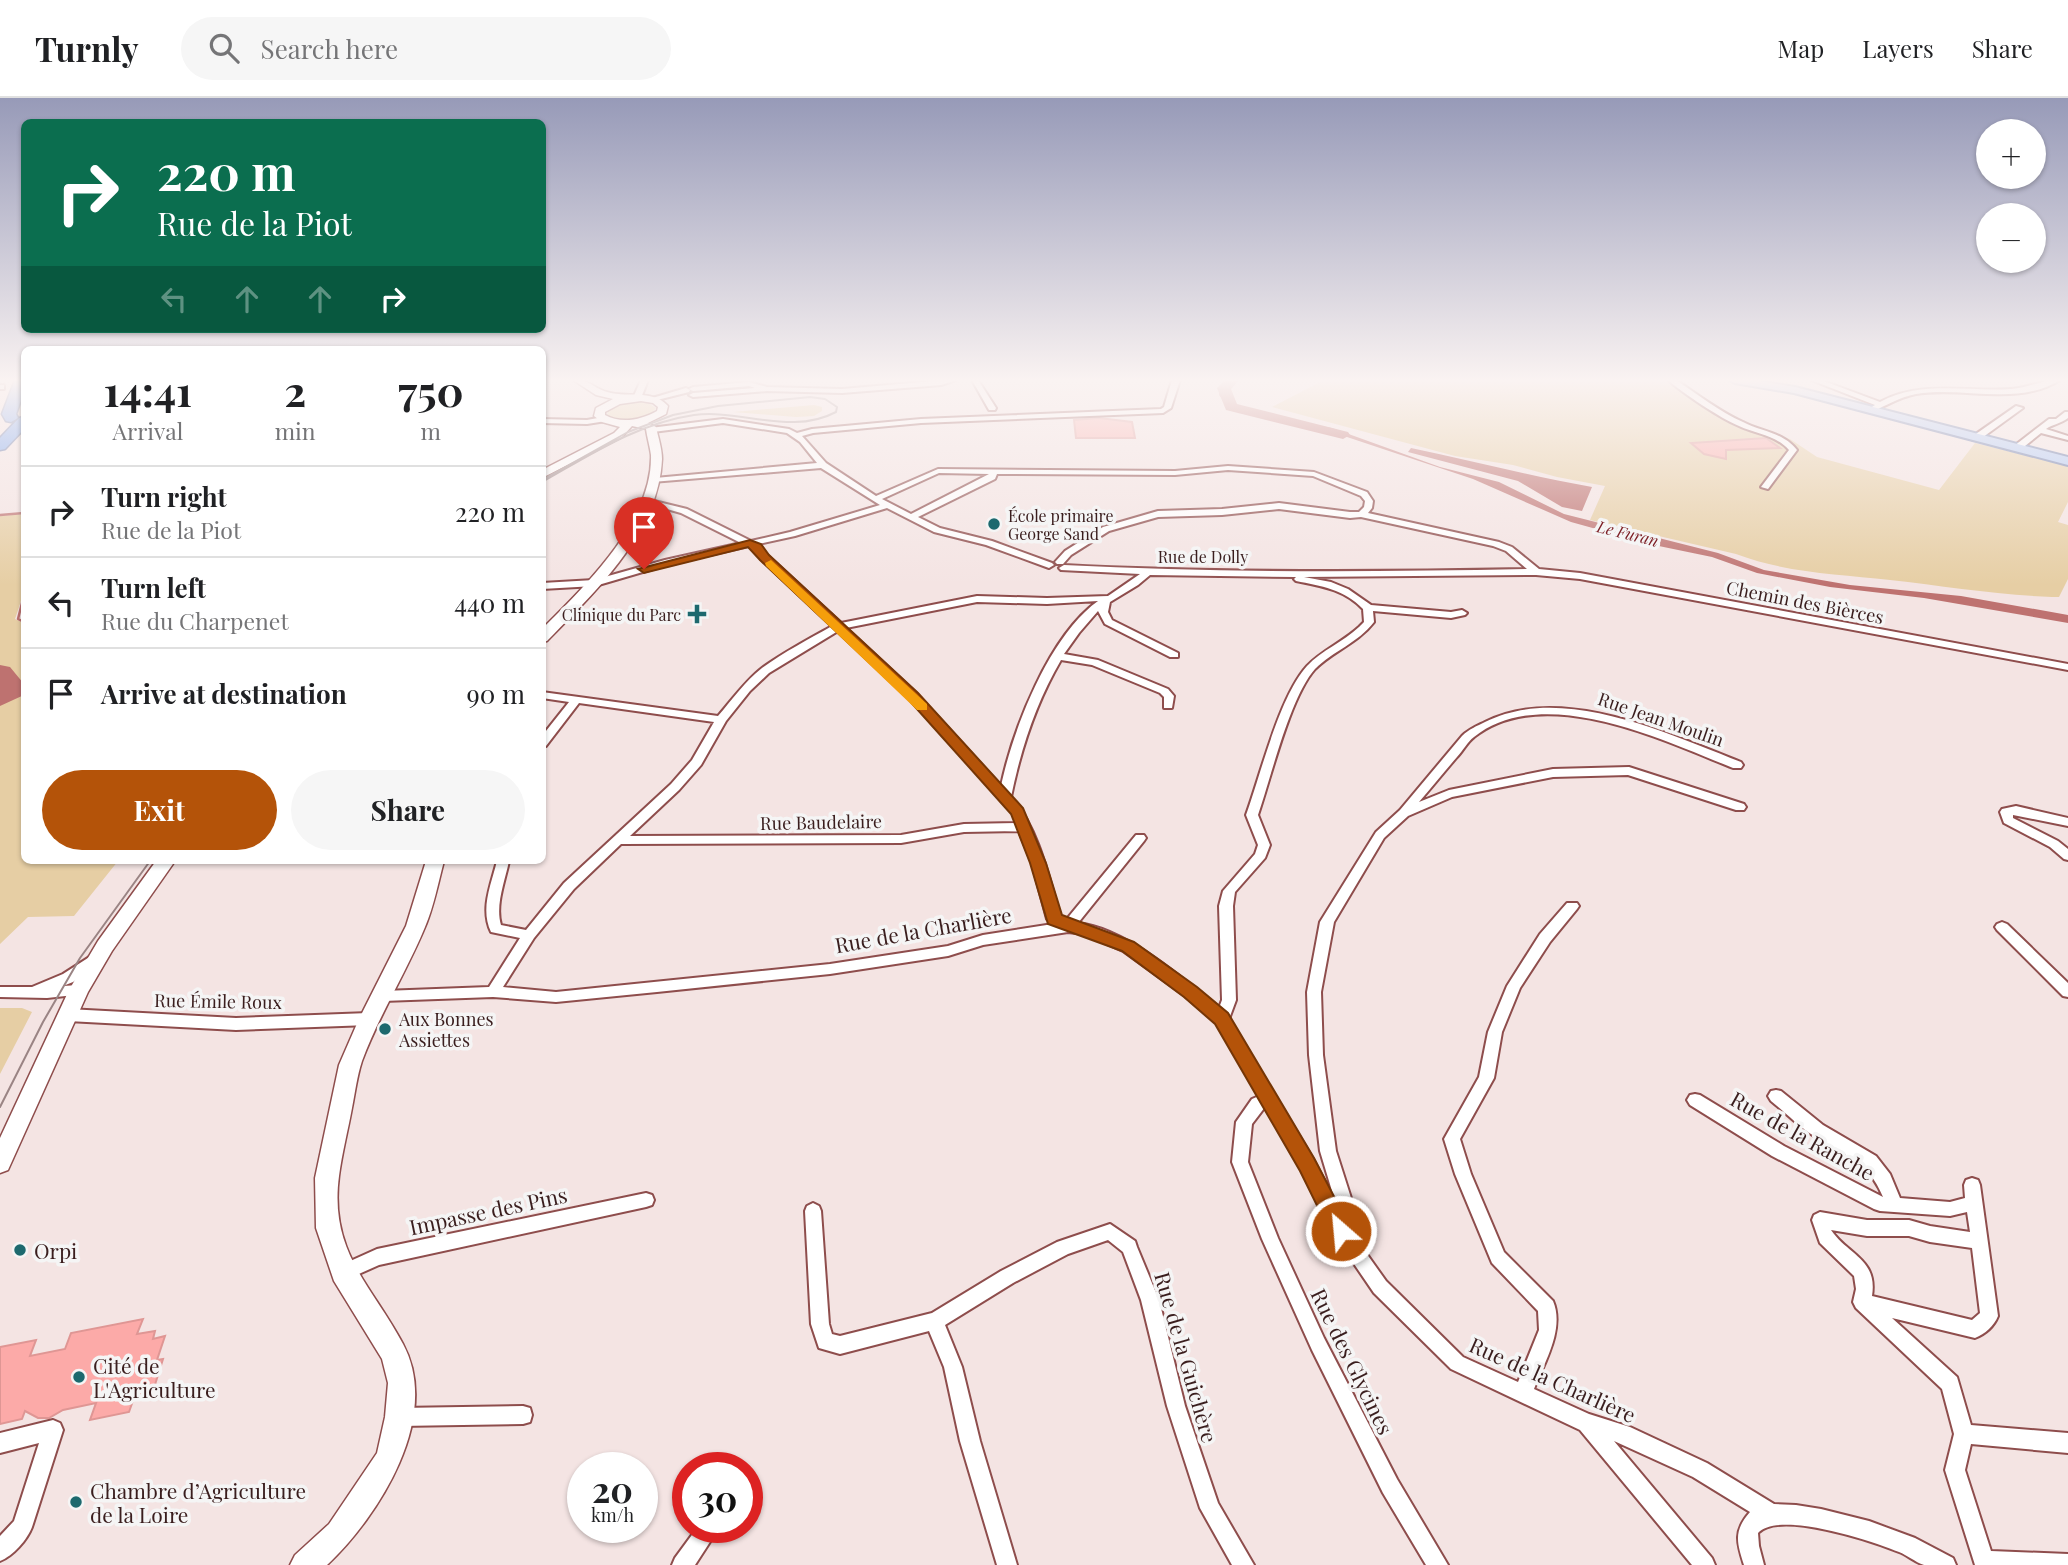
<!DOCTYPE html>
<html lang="en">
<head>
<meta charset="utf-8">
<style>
	body { margin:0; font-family:"Playfair Display",serif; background:#f6f6f6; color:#202124; height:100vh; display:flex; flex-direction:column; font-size:26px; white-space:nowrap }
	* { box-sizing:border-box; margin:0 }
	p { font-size:23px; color:#757577 }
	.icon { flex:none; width:38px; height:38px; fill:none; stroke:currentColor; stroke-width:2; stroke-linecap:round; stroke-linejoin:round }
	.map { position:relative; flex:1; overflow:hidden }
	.drawer { position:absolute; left:21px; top:248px; width:525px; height:518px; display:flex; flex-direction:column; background:#fff; border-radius:10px; box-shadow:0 2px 5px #0004 }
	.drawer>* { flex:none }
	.guide { position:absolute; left:21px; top:21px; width:525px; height:214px; border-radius:10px; box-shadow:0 2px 5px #0004; background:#0b6e4f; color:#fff; overflow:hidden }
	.buttons { position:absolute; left:1976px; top:21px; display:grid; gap:14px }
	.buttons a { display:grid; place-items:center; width:70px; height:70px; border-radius:50%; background:#fff; box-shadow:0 2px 5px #0004; font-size:35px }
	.speed { position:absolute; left:567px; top:1354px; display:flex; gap:14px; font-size:35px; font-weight:700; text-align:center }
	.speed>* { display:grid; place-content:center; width:91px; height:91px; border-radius:50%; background:#fff; box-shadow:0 2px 5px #0004; line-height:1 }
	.speed small { font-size:18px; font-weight:400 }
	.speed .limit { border:10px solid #d22; background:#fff; color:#111 }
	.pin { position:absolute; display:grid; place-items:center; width:60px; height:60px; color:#fff; margin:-72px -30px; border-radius:50% 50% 50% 0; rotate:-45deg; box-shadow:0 0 7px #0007 }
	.pin .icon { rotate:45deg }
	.me { position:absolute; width:77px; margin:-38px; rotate:333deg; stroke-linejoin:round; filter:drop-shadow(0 0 5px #0008) }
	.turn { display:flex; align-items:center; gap:24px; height:147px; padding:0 21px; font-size:32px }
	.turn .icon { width:91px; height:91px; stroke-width:2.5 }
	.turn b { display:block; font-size:49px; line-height:60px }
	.lanes { display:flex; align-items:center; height:66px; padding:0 21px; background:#0003; justify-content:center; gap:35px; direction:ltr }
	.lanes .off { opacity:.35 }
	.eta { display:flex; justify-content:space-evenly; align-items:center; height:119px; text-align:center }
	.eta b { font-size:42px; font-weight:700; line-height:49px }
	.button { display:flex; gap:14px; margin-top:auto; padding:14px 21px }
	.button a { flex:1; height:80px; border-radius:42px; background:#b45309; color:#fff; font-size:28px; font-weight:700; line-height:80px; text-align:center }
	.button a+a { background:#f6f6f6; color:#202124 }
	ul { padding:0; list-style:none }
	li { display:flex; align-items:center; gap:21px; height:91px; padding:0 21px; border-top:2px solid #e0e0e0 }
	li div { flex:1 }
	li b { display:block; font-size:26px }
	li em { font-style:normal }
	header { display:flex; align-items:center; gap:42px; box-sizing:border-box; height:98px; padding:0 35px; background:#fff; border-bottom:2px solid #e0e0e0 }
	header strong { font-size:33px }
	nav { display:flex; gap:38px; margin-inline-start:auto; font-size:24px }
	.search { width:490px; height:63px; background:#f6f6f6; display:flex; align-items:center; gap:18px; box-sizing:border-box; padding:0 24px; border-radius:38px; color:#757577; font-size:26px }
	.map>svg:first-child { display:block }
	.green { fill:#e6cea4 }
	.water { fill:#be7270 }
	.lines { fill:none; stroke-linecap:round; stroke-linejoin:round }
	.stream { stroke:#be7270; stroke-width:2.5 }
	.river { fill:#be7270; fill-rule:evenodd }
	.building { fill:#fcaaa8; stroke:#df9694; stroke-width:2 }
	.street-casing { stroke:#8e4d4c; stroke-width:4 }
	.secondary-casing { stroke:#8e4d4c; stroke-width:3 }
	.primary-casing { stroke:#5e72a6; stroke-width:4 }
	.highway-casing { stroke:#5e72a6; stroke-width:3 }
	.street { fill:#fff; fill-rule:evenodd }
	.secondary { fill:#fff; fill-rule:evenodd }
	.primary { fill:#aac6f6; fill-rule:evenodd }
	.highway { fill:#72a0f0; fill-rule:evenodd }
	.tram { stroke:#9a8484; stroke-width:2 }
	.route { fill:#b45309; stroke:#753606; stroke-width:2 }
	.slow { fill:#f59e0b }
	.poi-dot { fill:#1d696e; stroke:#f5f5f5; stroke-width:2.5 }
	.labels { text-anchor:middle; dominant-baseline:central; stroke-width:7; stroke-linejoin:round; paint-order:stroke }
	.far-poi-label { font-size:16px; fill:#3a1e1e; stroke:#f5f5f5; text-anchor:start }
	.far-water-label { font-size:16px; font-style:italic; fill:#7d2027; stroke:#f5f5f5 }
	.far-street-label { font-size:16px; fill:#3a1e1e; stroke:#f5f5f5 }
	.street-label { font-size:18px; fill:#3a1e1e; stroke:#f5f5f5 }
	.poi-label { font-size:18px; fill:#3a1e1e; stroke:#f5f5f5; text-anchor:start }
	.near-street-label { font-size:21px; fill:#3a1e1e; stroke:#f5f5f5 }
	.near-poi-label { font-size:21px; fill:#3a1e1e; stroke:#f5f5f5; text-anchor:start }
</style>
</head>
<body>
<header>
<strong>Turnly</strong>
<div class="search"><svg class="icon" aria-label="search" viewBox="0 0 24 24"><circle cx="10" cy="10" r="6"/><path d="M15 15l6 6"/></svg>Search here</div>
<nav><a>Map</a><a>Layers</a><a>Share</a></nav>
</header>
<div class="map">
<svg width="2068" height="1467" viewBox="0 0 2068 1467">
	<rect width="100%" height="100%" fill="#f4e4e3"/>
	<path class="green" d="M1324,282H1674L1676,286L1738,325L1790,341L1817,359L1939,392L1975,345L2068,368V404L2058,424L2068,427V481L2059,499H2052C1997,497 1944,488 1890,482C1838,476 1786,475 1736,456L1590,422L1605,388L1557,379L1513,367L1455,358L1272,309Z
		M629,303H645L656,310C646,324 621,326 607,317L609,310Z
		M814,307L822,309V313L814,318L796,319L733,314Z
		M24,416V494L15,521L24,525V763H118L74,818L28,819L0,846V418Z
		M0,910H22L32,914L0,976Z"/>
	<path class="water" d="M1224,282H1231L1223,296L1229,303L1252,315L1332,330L1440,369L1499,384L1564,416L1718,455L1764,472L1850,487L1961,498L2068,517V525L1924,500L1830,489L1757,475L1712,459L1654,447L1571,424L1473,381L1314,328L1249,316L1228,308L1219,297Z
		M1411,350C1472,363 1531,378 1592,389L1582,413L1562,409L1518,383L1408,354Z
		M0,567L10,569L24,586V597L0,608Z"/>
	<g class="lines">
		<path class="stream" d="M0,417L24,415
			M24,497L18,521L24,524"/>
		<path class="river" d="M1225,282H1239L1231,291L1237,306L1348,334L1350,337L1343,341L1226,312L1217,290Z"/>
	</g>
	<path class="building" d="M1099,320L1132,324L1135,340H1076L1074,322Z
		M1766,340L1780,350L1726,352V361L1704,356L1691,345Z
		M143,1221L137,1236L155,1233L153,1241L165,1238L157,1262L163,1261L153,1293L135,1297L129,1314L90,1322L96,1305L63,1312L49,1320H38L25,1313L22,1321L0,1326V1249L36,1242L30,1258L65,1251L71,1235Z"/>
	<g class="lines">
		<defs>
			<path id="street" d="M641,282H648L641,300L637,302L633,300Z
				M945,282H956L941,287L842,295L767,293L693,299L689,297L693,295L755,290L749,288L693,293L689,291L693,289L749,284L767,289L842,291Z
				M972,282H978L996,310L995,312H989Z
				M1172,282H1180L1171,310L1163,315L921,325L813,335L802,338L826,365L876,398L938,371L1175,373L1228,368L1314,374L1367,394L1373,403L1372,410L1368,415L1499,444L1512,449L1539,471L1580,475L2068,566V572L1580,481L1536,477L1304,479L1331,484L1348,491L1371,507L1451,514L1462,512L1467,515L1465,517L1451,520L1373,513L1374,524C1358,545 1333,553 1315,571C1290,599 1271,679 1258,717L1270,747L1265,760L1235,794L1233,808L1236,902L1229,921L1313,1061L1335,1103L1320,1053L1309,957L1307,894L1320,824L1376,734L1400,712L1462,638C1469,631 1477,628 1485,624C1562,585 1668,636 1741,664L1743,667L1741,670H1733C1663,642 1543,584 1474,639C1467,644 1463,653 1457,659C1444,674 1432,689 1419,704L1449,692L1553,671L1629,669L1744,706L1746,709L1744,712H1736L1628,677L1553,679L1452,699L1408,718L1384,740L1334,824L1321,894L1323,957L1336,1053L1351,1100L1349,1131L1386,1183L1463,1259L1518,1284L1539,1232L1538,1213L1492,1165L1455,1076L1444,1041L1479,979L1488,934L1507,888L1540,836L1567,805H1577L1579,808L1577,811L1550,844L1520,890L1502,934L1494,980L1460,1041L1471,1076L1504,1154L1553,1203C1565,1231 1544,1265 1534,1291L1589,1316L1630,1329L1707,1365L1774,1406L1796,1407L1821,1411L1869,1423L1915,1440L1953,1460L1956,1467C1946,1467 1933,1467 1924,1467C1915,1464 1907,1457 1899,1454C1872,1443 1779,1412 1758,1435L1759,1448L1764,1467H1744C1737,1445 1733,1433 1750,1414L1693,1379L1614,1343L1712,1460L1715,1467H1692L1580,1332L1451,1271L1374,1195L1335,1138L1301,1071L1265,1009L1252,1026L1248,1064L1278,1140L1324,1240L1397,1381L1448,1467H1426L1383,1395L1312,1252L1262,1141L1232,1064L1236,1024L1252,1001L1259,998L1217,925L1185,898L1123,853L1084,836L1068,834L983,847L948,858L830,876L657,894L556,904L493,899L383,903L378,902L376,898L378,894L383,893L489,889L520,840L491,834C480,811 491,787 497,763H509C505,783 495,807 501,827L526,832L564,785L671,686L692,662L714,624L579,605L546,648L542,649V638L569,604L542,600V594L718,618C732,602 745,583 762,570C784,554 809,541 832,528L761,461L754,451L749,448L670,466L595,488L542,491V485L594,482L665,462L741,445L681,415L646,405V401L687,411L751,443L790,434L880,407L821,370L652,384V380H655L817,365L800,344L787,335L723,325L653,334H650V330L723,321L789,331L797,335L812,331L921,321L1161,311L1164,309ZM1228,372L1313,378L1361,398L1365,403L1364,409L1359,414H1350L1279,405L1222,411L1158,413L1103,429L1065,453L1055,464L1057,466H1063L1071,457L1109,433L1158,419L1222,417L1279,411L1350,420L1361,419L1493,448L1506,453L1527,471C1373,474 1218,475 1064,467L1059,470L1061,472L1140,476L1108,498L1047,500L977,498L841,525L767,457L758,446L795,438L887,410L934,434L986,447L1049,470L1054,467L1052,465L992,443L940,430L918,419L995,381L997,376L1175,377ZM939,375L989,376L911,416L882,401ZM1150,477L1296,479L1294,481L1296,483C1321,488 1344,491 1363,511L1364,524L1359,529C1343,544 1322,552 1307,568C1279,599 1261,676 1246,717L1258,747L1255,756L1223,793L1219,808L1222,902L1219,910C1184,881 1125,830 1078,825L1144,743L1146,740L1144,737H1136L1066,822L1060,818C1049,780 1038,729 1011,699C1021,650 1036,605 1061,562L1092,567L1160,595L1164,599V610H1172L1174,598L1168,591L1098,562L1064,556L1079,535L1098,513L1105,526L1170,559H1178V555L1112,522L1108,514L1110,504L1138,487ZM1098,503C1049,538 1013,631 1001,688L917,596L846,530L977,504L1047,506ZM838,533L909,600L1013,715L1016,725L964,726L901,737L630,738L679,692L701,667L726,623L750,593L769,575ZM1019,733L1032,765L1047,821L1053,826L983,837L948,848L830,866L556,894L503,889L534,840L574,791L621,746L901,745L964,734Z
				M1668,282H1676C1697,296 1720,314 1743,324C1762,334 1783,334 1797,352L1768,391L1761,389L1789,352C1776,337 1756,336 1739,328C1720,320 1684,296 1668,282Z
				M1811,282H1821L1880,304C1921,282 1967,294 2011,291C2028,290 2044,281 2060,282C2017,309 1963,288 1916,296C1899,299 1886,308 1871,314L1867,312L1875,307Z
				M0,287H4V291H0Z
				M686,290L690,292L689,294L653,303L649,301Z
				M2016,308L2023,310L1979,342H1973V338Z
				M2065,314H2068V320C2060,326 2053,326 2046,331L2068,338V342L2041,335L2020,352H2014V348L2049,321H2056Z
				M603,319L607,321L606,323L587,326L542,325V321L587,322Z
				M2016,708L2068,720V728L2013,717V720L2058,743L2068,751V762L2064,761L2050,749L2004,725L2000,714L2002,711Z
				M2002,824L2007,826L2068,885V899L2063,898L1997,832L1995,829L1997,826Z
				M91,858L96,859L98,863L96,867L73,884L63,888L79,887L84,888L86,892L84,896L47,900L0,899V889H32L63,876Z
				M68,911L236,920L369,915L374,917L376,921L374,925L369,927L236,932L68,923L63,921L61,917L63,913Z
				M1776,992L1781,993L1823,1027L1876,1058L1890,1076L1900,1100L1950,1104L1965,1100L1964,1087L1966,1082L1972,1080L1978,1082L1980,1087L1998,1218C1994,1228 1985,1236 1975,1240L1892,1220L1957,1279L1971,1327L2068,1335V1355L1971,1346L1965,1372L1991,1453L2068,1456V1467H1975L1945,1372L1954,1336L1942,1291L1856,1210L1853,1204L1856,1191L1854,1178L1820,1145L1812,1122L1814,1117L1820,1114L1867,1122H1909L1930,1128L1970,1134L1967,1114L1950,1118L1880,1113L1874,1111L1772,1058L1690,1007L1687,1002L1690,997L1695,996L1700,997L1784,1048L1883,1099C1868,1062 1844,1058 1814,1038C1798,1028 1785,1014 1771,1003L1768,998L1771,993ZM1831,1132L1867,1138H1909L1930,1144L1972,1150L1980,1215L1972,1222L1872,1198C1878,1161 1848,1157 1831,1132Z
				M646,1095L652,1097L654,1102L652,1107L646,1109L379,1167L343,1183L337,1181L334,1175L337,1169L377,1151Z
				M813,1105L819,1108L821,1113L829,1226L832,1236L840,1238L932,1215L1001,1173L1057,1144L1110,1126L1135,1143L1137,1149L1159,1202L1185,1308L1218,1405L1254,1467H1232L1200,1410L1167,1308L1141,1202L1123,1154L1108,1142L1068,1156L1013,1185L945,1227L962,1269L980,1343L1017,1467H997L960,1343L944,1269L929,1233L840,1256L819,1250L811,1226L805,1113L807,1108Z
				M523,1308L530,1310L532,1317L530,1324L523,1326L399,1328L392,1326L390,1319L392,1312L399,1310Z
				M53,1322L60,1325L63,1332L32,1429C27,1442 13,1458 0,1463V1438L14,1423L39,1345L0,1355V1335Z
				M697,1430H719L695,1467H672L675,1460Z"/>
			<path id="secondary" d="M573,282C587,281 592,288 604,293C625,301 652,290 668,308L666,316L648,325L656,329C658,339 662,350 662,361C659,434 595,494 547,543L542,544V531C585,488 653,423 651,357C650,349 647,339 646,331L632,328L622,339L542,380V372L614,335L620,329L602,324L594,318L596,310L613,301L596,297ZM641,303L653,305L658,309L657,313C641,322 621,326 605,317V314L620,306Z
				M156,763H175L112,853L88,894L8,1072L0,1075V1040L69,892L98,843Z
				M426,763H444C438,785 434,808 425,829C406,875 379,917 362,963C357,978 355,995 352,1010C348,1032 342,1055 339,1078C329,1154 371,1186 403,1246C442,1319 379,1418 327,1467H290L295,1457L329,1426L377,1355L385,1319L388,1285L382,1261L334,1183L316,1130L315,1080L339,967L359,921L406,828Z"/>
			<path id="primary" d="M1729,282H1753L1795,289L2068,359V367L1794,295L1735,285Z"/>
			<path id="highway" d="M15,282H24V293L16,316L18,320L11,324L6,323L2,316Z
				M24,319V331L5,351L0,352V340L19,320Z"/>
		</defs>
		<use href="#street" class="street-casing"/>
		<use href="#secondary" class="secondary-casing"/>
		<use href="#primary" class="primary-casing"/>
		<use href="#highway" class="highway-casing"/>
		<use href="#street" class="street"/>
		<use href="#secondary" class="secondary"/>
		<use href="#primary" class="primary"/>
		<use href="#highway" class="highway"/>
		<path class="tram" d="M542,382L628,334L673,317L718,308L810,299L825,301L837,309L836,314C791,338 742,311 694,317C638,325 590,357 542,384
			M0,1009L43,924L80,860L150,763"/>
	</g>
	<linearGradient id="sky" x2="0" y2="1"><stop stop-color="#979ab8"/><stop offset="0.58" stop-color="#faf3f2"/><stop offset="1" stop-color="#faf3f2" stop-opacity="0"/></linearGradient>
	<rect width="2068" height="487" fill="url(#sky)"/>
	<path class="route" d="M750,442L761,446L769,457L918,595L1023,710L1046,765L1062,817L1134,844L1197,889L1228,915L1314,1060L1352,1133L1349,1140L1341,1143L1333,1140L1300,1073L1215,926L1184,899L1122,853L1048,826L1030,765L1011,716L908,601L760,462L748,449L644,475L638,471Z"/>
	<path class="slow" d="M771,462L927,606V612H917L766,468L765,465Z"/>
	<g class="poi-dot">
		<circle cx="994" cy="426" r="7"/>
		<path d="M693.5 505.5h7v7h7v7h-7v7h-7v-7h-7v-7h7z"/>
		<circle cx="385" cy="931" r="7"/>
		<circle cx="20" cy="1152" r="7"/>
		<circle cx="79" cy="1279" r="7"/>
		<circle cx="76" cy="1404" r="7"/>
	</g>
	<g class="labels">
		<g class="far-poi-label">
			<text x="1008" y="417">École primaire<tspan x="1008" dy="18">George Sand</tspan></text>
			<text x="681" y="516" text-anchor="end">Clinique du Parc</text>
		</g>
		<g class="far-water-label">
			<text transform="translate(1628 435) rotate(14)">Le Furan</text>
		</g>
		<g class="far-street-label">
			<text x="1203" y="458">Rue de Dolly</text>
		</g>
		<g class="street-label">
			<text transform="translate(1805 504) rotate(11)">Chemin des Bièrces</text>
			<text transform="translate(1661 621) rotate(19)">Rue Jean Moulin</text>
			<text transform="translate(821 724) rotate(-1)">Rue Baudelaire</text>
			<text transform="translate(218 903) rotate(1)">Rue Émile Roux</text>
		</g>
		<g class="poi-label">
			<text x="399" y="921">Aux Bonnes<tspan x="399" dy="21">Assiettes</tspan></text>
		</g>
		<g class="near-street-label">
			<text transform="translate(923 831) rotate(-10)">Rue de la Charlière</text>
			<text transform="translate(1803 1037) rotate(29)">Rue de la Ranche</text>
			<text transform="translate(488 1112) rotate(-12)">Impasse des Pins</text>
			<text transform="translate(1187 1259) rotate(74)">Rue de la Guichère</text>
			<text transform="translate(1353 1263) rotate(64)">Rue des Glycines</text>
			<text transform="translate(1553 1281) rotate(24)">Rue de la Charlière</text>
		</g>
		<g class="near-poi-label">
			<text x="34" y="1152">Orpi</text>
			<text x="93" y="1267">Cité de<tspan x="93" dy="24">L'Agriculture</tspan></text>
			<text x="90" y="1392">Chambre d’Agriculture<tspan x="90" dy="24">de la Loire</tspan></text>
		</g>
	</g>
</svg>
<div class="buttons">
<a>+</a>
<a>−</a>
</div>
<div class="speed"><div>20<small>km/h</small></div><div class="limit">30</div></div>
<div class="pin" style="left:644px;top:471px;background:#d93025"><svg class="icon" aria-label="arrive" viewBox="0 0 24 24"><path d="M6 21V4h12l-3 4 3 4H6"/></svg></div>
<svg class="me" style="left:1341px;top:1133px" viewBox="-20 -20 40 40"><circle r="17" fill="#b45309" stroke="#fff" stroke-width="3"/><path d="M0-11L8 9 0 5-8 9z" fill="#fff"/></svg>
<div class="guide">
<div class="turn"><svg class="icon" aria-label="right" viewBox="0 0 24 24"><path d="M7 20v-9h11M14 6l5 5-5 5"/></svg><div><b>220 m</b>Rue de la Piot</div></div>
<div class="lanes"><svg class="icon off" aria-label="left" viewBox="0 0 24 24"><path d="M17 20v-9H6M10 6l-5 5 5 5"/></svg><svg class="icon off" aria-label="ahead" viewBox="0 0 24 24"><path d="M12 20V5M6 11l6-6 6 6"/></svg><svg class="icon off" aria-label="ahead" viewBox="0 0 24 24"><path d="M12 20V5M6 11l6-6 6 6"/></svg><svg class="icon" aria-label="right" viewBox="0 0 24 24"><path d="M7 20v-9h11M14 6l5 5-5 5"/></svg></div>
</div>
<section class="drawer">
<div class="eta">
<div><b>14:41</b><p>Arrival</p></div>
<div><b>2</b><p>min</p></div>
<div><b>750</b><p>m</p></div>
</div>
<ul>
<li><svg class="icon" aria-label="right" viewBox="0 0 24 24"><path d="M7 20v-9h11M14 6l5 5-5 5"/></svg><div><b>Turn right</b><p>Rue de la Piot</p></div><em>220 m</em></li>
<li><svg class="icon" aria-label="left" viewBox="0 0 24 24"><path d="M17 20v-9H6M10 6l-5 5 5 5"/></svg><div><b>Turn left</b><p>Rue du Charpenet</p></div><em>440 m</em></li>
<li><svg class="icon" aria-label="arrive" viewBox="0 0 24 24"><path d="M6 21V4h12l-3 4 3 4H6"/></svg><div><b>Arrive at destination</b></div><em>90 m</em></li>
</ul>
<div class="button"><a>Exit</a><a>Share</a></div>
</section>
</div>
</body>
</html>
